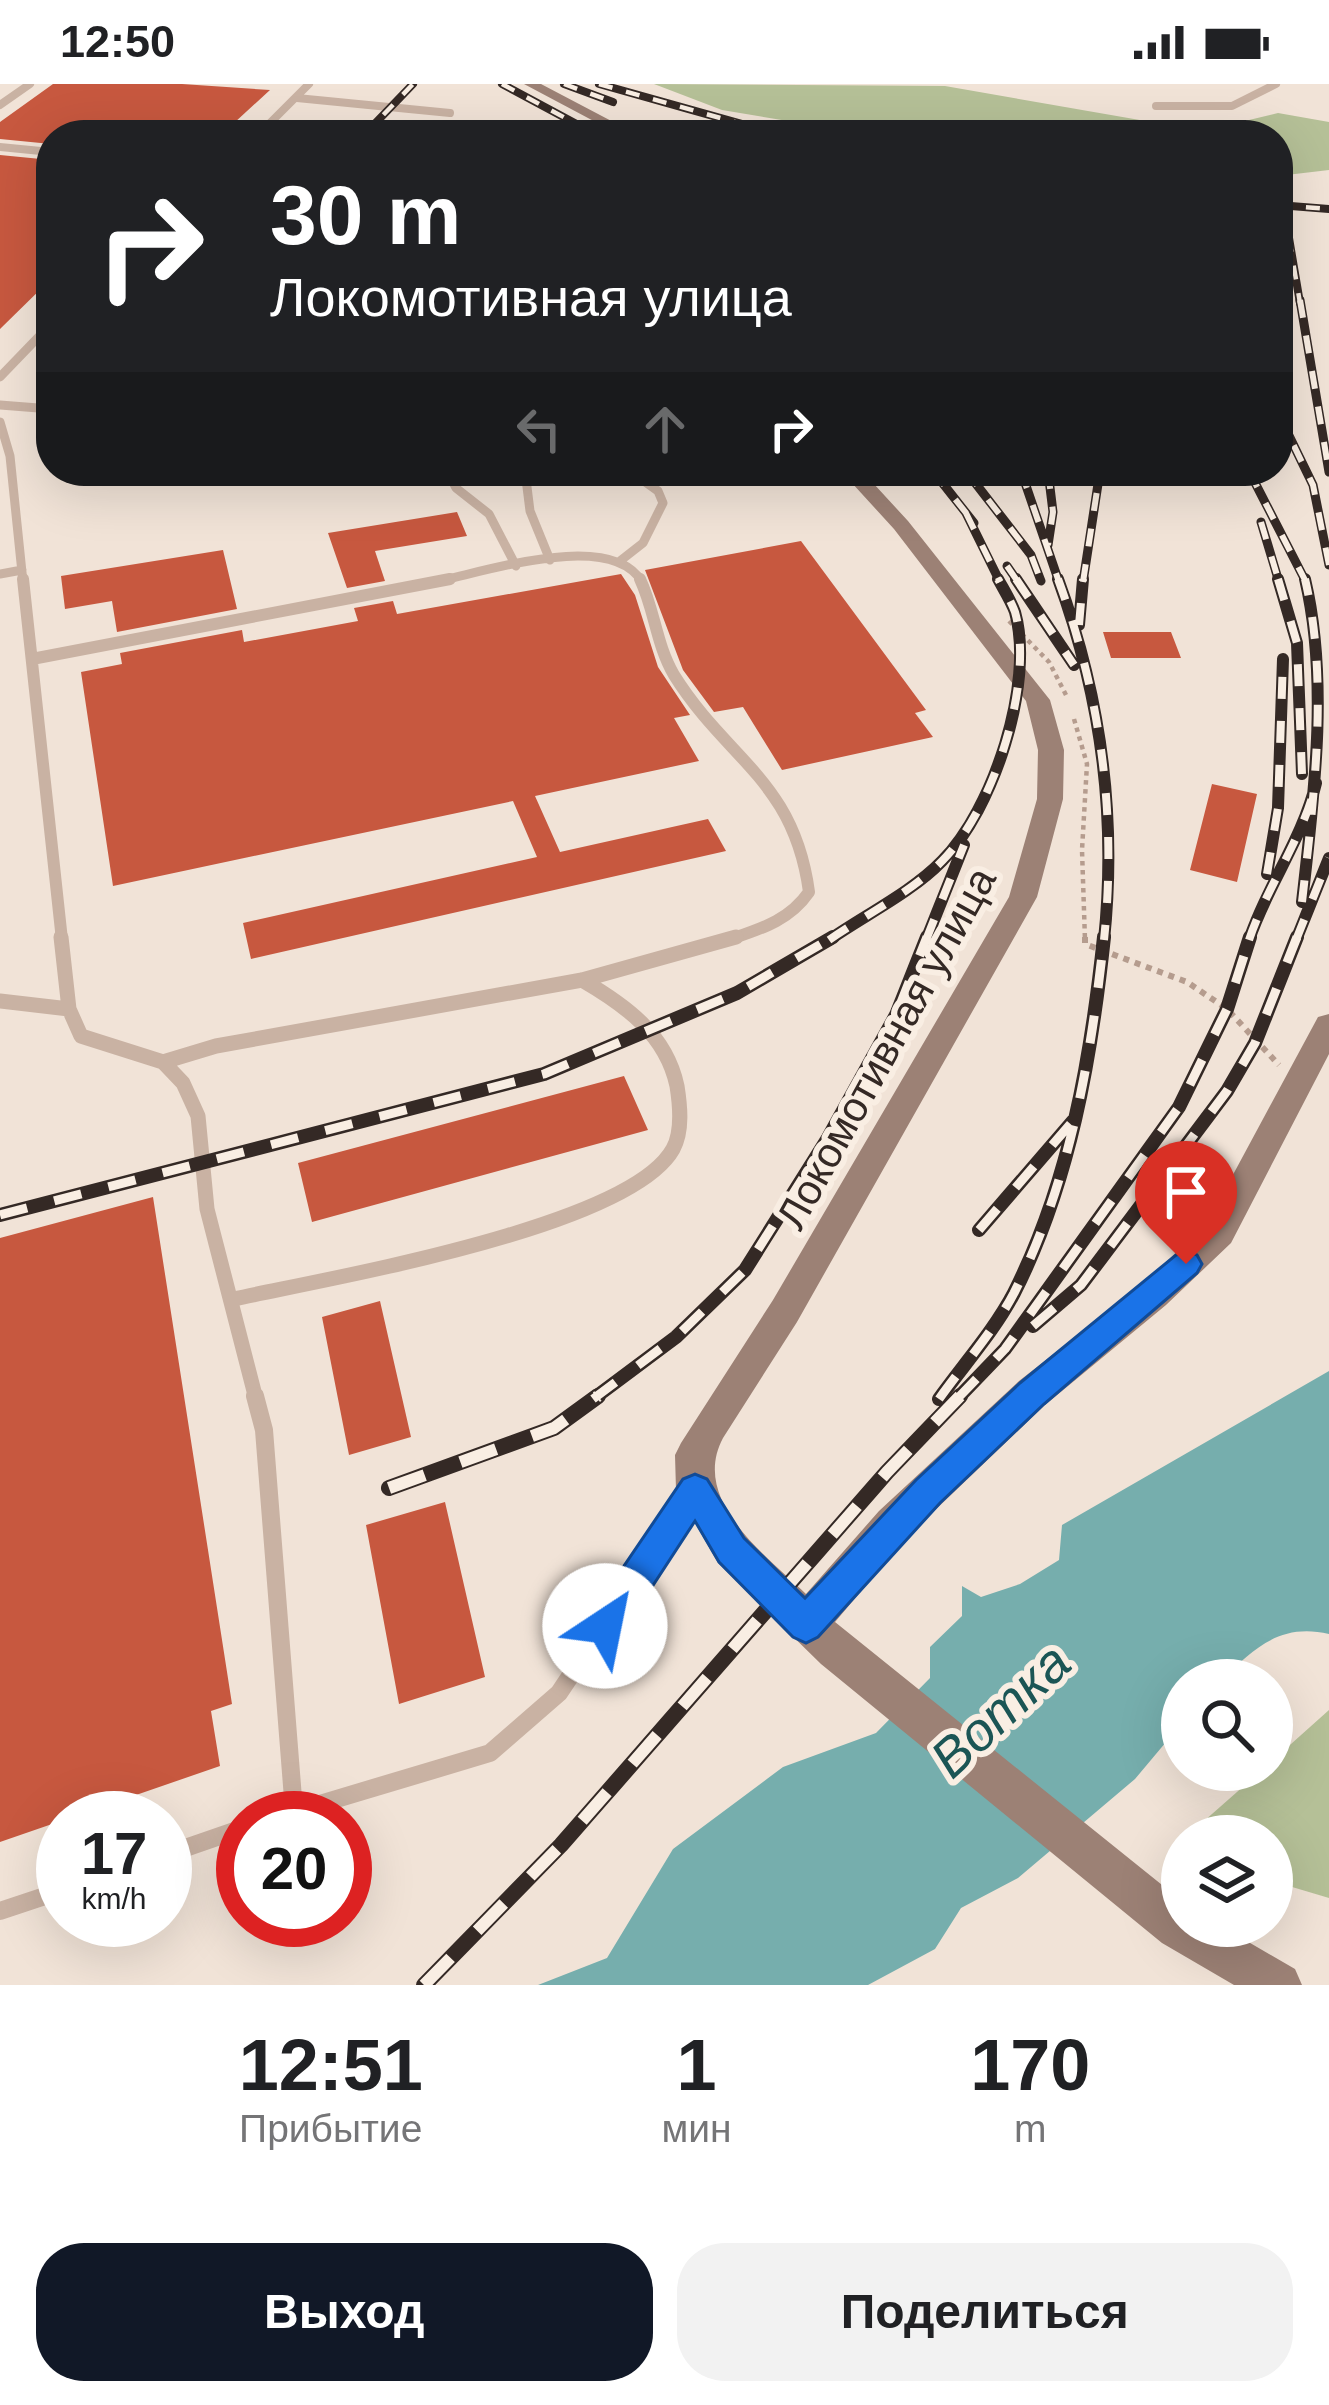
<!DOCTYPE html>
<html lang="ru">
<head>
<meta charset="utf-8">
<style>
	body { margin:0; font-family:Helvetica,sans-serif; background:#f2f2f2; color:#202124; height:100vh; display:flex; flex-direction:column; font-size:45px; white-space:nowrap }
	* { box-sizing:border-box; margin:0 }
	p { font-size:39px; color:#757577 }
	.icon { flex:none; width:66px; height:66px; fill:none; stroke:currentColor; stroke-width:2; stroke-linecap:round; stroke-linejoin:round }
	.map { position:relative; height:1901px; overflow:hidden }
	.sheet { display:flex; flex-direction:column; background:#fff; flex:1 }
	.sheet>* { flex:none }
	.hud { position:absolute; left:36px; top:36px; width:1257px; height:366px; border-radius:48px; box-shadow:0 12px 48px #0002; background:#202124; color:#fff; overflow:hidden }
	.controls { position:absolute; left:1161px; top:1575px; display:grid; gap:24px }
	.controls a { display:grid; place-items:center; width:132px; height:132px; border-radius:50%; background:#fff; box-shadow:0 12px 48px #0002; font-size:60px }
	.speed { position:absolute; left:36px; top:1707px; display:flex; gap:24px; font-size:60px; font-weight:700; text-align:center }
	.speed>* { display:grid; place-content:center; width:156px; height:156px; border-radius:50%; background:#fff; box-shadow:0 12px 48px #0002; line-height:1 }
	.speed small { font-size:30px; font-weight:400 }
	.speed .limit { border:18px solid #d22; background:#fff; color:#111 }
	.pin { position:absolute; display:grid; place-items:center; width:102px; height:102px; color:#fff; margin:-123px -51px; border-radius:50% 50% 50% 0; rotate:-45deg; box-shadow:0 0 12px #0007 }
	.pin .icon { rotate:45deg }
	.me { position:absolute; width:132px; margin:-66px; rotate:34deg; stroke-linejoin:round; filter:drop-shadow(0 0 9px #0008) }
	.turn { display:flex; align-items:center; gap:42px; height:252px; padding:0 36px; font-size:54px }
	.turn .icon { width:156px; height:156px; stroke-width:2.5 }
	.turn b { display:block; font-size:84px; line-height:102px }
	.lanes { display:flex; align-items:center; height:114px; padding:0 36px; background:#0003; justify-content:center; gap:60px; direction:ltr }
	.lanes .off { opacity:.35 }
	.eta { display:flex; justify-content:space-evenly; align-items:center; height:204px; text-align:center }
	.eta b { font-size:72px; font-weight:800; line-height:84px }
	.cta { display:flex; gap:24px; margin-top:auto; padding:24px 36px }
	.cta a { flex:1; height:138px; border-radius:48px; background:#111827; color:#fff; font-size:48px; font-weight:800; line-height:138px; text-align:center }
	.cta a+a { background:#f2f2f2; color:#202124 }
	.status { display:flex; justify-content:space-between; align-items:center; height:84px; padding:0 60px; background:#fff; direction:ltr }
	.status svg { height:33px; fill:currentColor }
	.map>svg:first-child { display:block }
	.green { fill:#b5c097 }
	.water { fill:#76aead }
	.building { fill:#c7583f }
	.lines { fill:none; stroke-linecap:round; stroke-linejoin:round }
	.path-far1 { stroke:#b59c8e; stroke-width:4.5; stroke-dasharray:4.5 4.5; stroke-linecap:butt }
	.path { stroke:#b59c8e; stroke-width:6; stroke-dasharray:6 6; stroke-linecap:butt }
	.lane-far4 { stroke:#c9b2a3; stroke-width:8 }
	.lane-far3 { stroke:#c9b2a3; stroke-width:9 }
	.lane-far2 { stroke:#c9b2a3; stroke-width:12 }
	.lane-far1 { stroke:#c9b2a3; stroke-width:15 }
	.lane { stroke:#c9b2a3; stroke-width:18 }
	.secondary { fill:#9c8175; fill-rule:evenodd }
	.rail-far4-casing { stroke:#342925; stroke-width:8 }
	.rail-far3-casing { stroke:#342925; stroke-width:9 }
	.rail-far2-casing { stroke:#342925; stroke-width:12 }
	.rail-far1-casing { stroke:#342925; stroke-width:14 }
	.rail-casing { stroke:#342925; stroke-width:16 }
	.rail-far4 { stroke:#f9eee3; stroke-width:4.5; stroke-dasharray:14; stroke-linecap:butt }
	.rail-far3 { stroke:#f9eee3; stroke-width:6; stroke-dasharray:18; stroke-linecap:butt }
	.rail-far2 { stroke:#f9eee3; stroke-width:8; stroke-dasharray:22; stroke-linecap:butt }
	.rail-far1 { stroke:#f9eee3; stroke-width:9; stroke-dasharray:28; stroke-linecap:butt }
	.rail { stroke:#f9eee3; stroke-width:12; stroke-dasharray:38; stroke-linecap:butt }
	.route { fill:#1a73e8; stroke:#114b97; stroke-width:3 }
	.labels { text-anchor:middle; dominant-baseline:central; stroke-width:12; stroke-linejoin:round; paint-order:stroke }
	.street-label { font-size:42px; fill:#342925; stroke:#f9eee3 }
	.near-water-label { font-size:54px; font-style:italic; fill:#1b5555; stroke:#f9eee3 }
</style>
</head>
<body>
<div class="status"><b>12:50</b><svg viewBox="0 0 49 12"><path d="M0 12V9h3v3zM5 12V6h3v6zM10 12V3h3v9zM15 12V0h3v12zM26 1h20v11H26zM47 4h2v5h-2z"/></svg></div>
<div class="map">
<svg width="1329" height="1901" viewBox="0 0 1329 1901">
	<rect width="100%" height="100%" fill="#f1e3d7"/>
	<path class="green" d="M654,0L945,2L1203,47L1278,29L1329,38V86L1278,92V51H872L722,26Z
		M1329,1626V1814L1272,1797V1752H1187L1262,1686H1272V1677Z"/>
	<path class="water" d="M1329,1287V1550C1280,1539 1254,1564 1222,1596H1182V1639L1135,1695L1018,1794L961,1824L935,1865L868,1901H538L607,1874L673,1765L783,1683L876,1649L930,1594V1563L962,1532V1502L981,1513L1020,1500L1059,1476L1062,1441Z"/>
	<path class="building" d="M53,0H182L270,6L221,51H51V60L0,55V38Z
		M0,71L51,76V195L0,245Z
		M457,428L467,452L375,467L385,497L347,504L328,449Z
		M801,457L926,626L915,629L933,653L782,686L743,623L714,628L683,586L645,486Z
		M223,466L237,525L117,548L112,517L65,525L61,492Z
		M621,490L635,511L658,583L690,631L674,634L699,677L535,712L560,768L708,735L726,767L251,875L243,839L537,773L513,717L113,802L81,588L122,580L120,569L242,546L244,558L358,537L354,524L393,517L397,530Z
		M1103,548H1171L1181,574H1111Z
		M1212,700L1257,710L1237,798L1190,786Z
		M624,992L648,1046L312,1138L298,1079Z
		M153,1113L232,1620L211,1627L220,1682L0,1758V1154Z
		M380,1217L411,1353L349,1371L322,1233Z
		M445,1418L485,1593L399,1620L366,1441Z"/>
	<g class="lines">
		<path class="path-far1" d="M1009,537L1049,578L1066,611
			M1074,635L1087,680L1082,766L1085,856"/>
		<path class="path" d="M1085,853V860L1187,898L1227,925L1279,981"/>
		<path class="lane-far4" d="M297,14L450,29
			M0,21L30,0
			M1156,22H1232L1276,0
			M258,51L309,0
			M0,63L51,68"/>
		<path class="lane-far3" d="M0,293L51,240
			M0,321L51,325
			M0,338L10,372L23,498
			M447,387L456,404L489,430L516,482
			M525,387L530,427L550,476
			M620,477L643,459L663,419L658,407L630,387
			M0,490L22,486
			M434,498C485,488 611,445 642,498"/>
		<path class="lane-far2" d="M23,495L62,856
			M640,495C655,527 656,560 674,591C727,676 794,696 809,808C789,837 760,845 728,856
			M32,575L450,495"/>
		<path class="lane-far1" d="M61,853L69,925L81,952L163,978L183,999L198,1032L207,1125L256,1315
			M0,917L69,925
			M163,978L216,962L582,896L736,853
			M234,1215C324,1195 629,1144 673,1065C683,1047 680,1021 677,1002C666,950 625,921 582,896"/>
		<path class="lane" d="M255,1312L264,1346L294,1727
			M273,1734L490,1669L559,1609L692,1410
			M165,1771L243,1744
			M0,1827L63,1806"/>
		<path class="secondary" d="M524,0H541L638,51H620Z
			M841,387H862L908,437L1050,616L1064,666L1063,715L1037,813L797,1238L723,1354C690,1416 765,1471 806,1510L879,1427L1019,1297L1142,1201L1207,1139L1318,933L1329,930V970L1231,1159L1166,1221L1045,1321L907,1453L835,1538L1182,1817V1842H1221L1295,1885L1302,1901H1234L1162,1859L821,1580L718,1479L676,1406L675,1371L681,1359L773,1216L1009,813L1037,715L1038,666L1026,617L894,445Z"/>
		<defs>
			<path id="rail-far4" d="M502,0L597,51
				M564,0L613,18
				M599,0L781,51
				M364,51L413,0
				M1278,121L1329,125
				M1289,154L1300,219"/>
			<path id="rail-far3" d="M1300,216L1329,388
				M1278,329L1313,401L1329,481
				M933,387L974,439
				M966,387L1031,471L1041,497
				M1021,387L1059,498
				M1048,387L1053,428L1048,461
				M1249,387L1306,498
				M966,429L1000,498
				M1261,438L1279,498
				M1007,482L1018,498
				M1083,498L1100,387"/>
			<path id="rail-far2" d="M1016,495L1074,581
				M1058,495C1101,612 1117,732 1104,856
				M1278,495L1297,559L1302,690
				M1079,541L1083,495
				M1267,790L1278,724L1283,575
				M1302,818C1314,712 1329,597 1305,495
				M829,856C865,831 912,808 942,777C993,726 1035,599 1015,528C1011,517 1004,506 998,495
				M926,856L964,761
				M1249,856C1267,802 1303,754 1316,699
				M1296,856L1329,774"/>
			<path id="rail-far1" d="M0,1131L544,990L737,909L833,853
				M979,1146L1073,1037
				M1033,1242L1081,1201L1227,1007L1255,959L1297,853
				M593,1315L676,1253L745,1186L828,1054L896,931L927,853
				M939,1315C964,1280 994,1247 1014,1209C1070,1098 1091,975 1104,853
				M957,1315L1005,1265L1179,1023L1227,925L1250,853"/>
			<path id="rail" d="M389,1404L554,1344L598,1312
				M424,1901L561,1761L887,1388L960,1312"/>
		</defs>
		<use href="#rail-far4" class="rail-far4-casing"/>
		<use href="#rail-far3" class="rail-far3-casing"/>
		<use href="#rail-far2" class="rail-far2-casing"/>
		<use href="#rail-far1" class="rail-far1-casing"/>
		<use href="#rail" class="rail-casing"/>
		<use href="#rail-far4" class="rail-far4"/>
		<use href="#rail-far3" class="rail-far3"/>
		<use href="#rail-far2" class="rail-far2"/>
		<use href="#rail-far1" class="rail-far1"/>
		<use href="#rail" class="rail"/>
	</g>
	<path class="route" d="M1186,1167L1197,1171L1202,1180L1197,1189L1044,1320L940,1419L818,1553L806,1559L793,1553L719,1478L695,1437L618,1555L605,1560L592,1555L586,1542L592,1529L683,1395L695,1390L707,1395L744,1454L805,1514L916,1396L1020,1299L1176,1171Z"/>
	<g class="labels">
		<g class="street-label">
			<text transform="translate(886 964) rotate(-61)">Локомотивная улица</text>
		</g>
		<g class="near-water-label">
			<text transform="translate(1000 1626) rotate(-43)">Вотка</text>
		</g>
	</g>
</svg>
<div class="controls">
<a><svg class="icon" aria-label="search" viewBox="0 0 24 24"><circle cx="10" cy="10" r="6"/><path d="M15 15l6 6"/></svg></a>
<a><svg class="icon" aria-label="layers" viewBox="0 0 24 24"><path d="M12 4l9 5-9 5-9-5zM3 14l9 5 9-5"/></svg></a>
</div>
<div class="speed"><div>17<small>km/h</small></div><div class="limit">20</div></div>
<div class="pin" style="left:1186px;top:1180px;background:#d93025"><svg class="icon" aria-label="arrive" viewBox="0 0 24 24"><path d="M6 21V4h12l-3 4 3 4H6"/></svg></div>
<svg class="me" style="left:605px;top:1542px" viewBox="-20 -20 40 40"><circle r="19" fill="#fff"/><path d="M0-13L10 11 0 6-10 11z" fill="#1a73e8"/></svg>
<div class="hud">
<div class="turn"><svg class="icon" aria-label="right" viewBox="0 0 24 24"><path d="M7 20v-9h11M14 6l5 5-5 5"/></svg><div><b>30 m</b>Локомотивная улица</div></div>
<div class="lanes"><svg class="icon off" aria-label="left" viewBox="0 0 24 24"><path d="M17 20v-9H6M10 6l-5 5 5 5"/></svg><svg class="icon off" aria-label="ahead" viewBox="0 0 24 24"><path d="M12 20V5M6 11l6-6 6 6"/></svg><svg class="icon" aria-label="right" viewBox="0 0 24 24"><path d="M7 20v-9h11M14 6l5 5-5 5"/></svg></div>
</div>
</div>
<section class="sheet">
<div class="eta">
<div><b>12:51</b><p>Прибытие</p></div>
<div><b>1</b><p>мин</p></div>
<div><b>170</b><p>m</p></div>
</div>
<div class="cta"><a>Выход</a><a>Поделиться</a></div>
</section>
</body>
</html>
